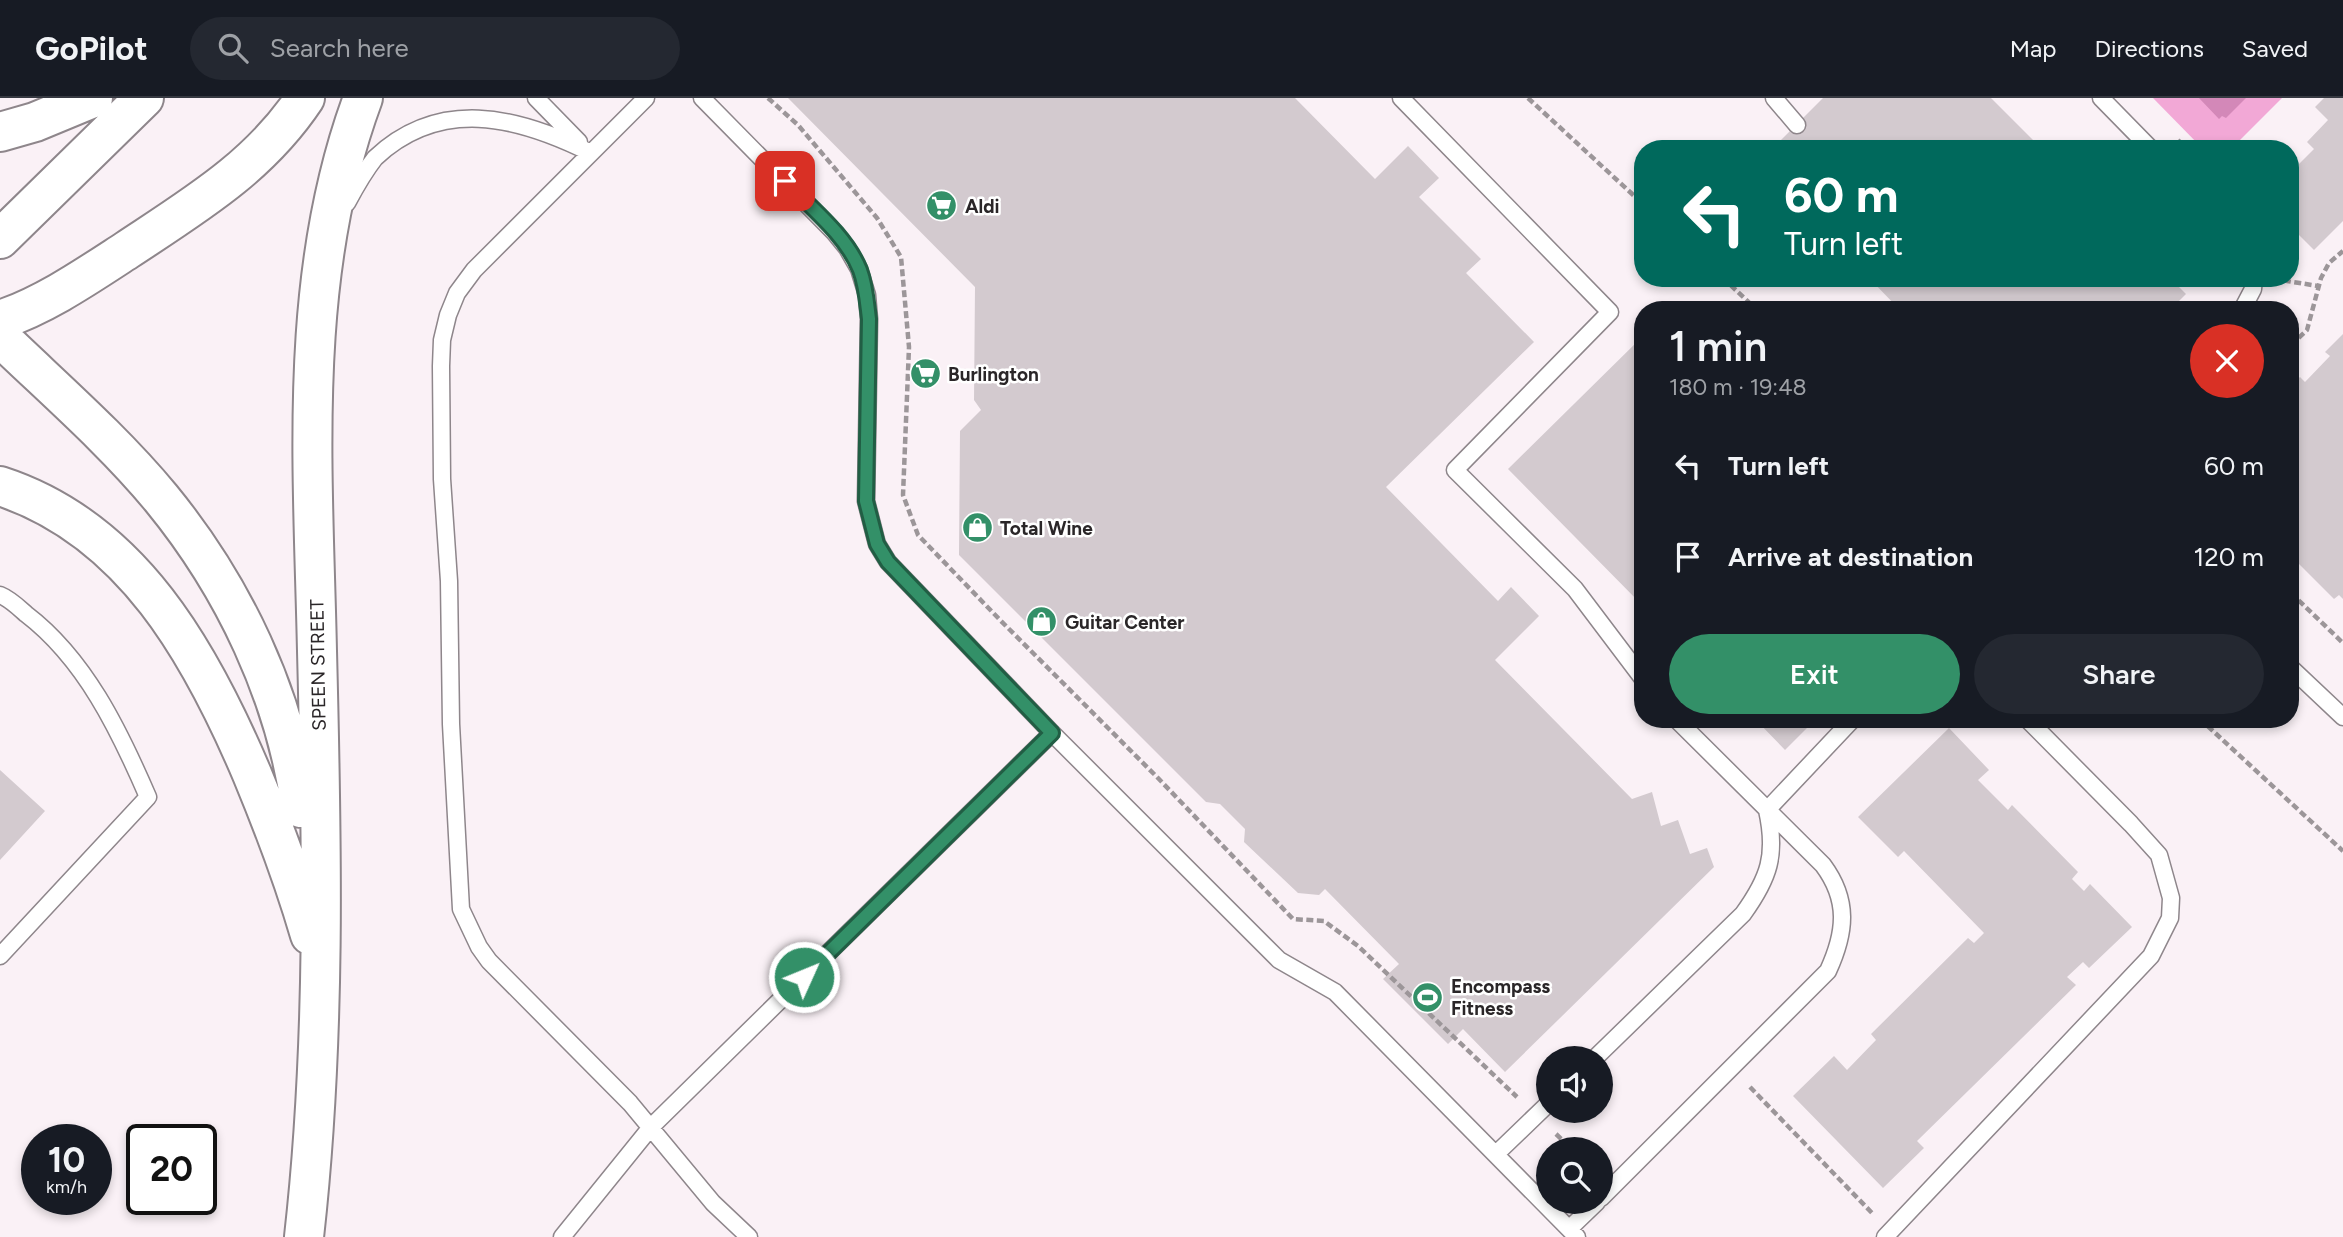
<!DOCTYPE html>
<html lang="en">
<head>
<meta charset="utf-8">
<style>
	body { margin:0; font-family:Figtree,sans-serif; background:#242831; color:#f1f3f6; height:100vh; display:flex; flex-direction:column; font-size:26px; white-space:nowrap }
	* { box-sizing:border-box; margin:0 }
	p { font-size:23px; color:#9ea1a6 }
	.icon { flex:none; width:38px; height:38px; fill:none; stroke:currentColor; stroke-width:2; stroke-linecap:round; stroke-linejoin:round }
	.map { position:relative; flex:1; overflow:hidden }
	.panel { position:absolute; left:1634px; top:203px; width:665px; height:427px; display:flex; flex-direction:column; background:#171b24; border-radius:28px; box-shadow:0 4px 10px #0003 }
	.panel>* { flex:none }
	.top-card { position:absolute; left:1634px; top:42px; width:665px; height:147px; border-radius:28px; box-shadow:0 4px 10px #0003; background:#00695c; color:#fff; overflow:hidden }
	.fabs { position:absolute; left:1536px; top:948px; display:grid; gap:14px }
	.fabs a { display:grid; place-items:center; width:77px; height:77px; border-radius:50%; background:#171b24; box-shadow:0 4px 10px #0003; font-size:35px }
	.speed { position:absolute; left:21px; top:1026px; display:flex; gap:14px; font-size:35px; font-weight:700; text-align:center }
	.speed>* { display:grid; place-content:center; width:91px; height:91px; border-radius:50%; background:#171b24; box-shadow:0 4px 10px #0003; line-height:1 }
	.speed small { font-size:18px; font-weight:400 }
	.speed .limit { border:4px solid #111; border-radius:10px; background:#fff; color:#111 }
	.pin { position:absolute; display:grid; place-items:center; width:60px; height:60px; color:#fff; margin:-30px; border-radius:14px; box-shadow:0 4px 10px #0006 }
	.me { position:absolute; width:77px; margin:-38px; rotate:46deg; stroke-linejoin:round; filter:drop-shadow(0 0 5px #0008) }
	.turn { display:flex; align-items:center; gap:24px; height:147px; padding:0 35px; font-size:32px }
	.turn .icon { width:91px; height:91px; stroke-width:2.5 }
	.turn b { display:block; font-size:49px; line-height:60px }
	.round { display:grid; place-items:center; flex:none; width:74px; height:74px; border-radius:37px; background:#242831 }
	.overview { display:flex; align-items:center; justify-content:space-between; height:119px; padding:0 35px }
	h1 { font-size:42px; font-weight:600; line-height:52px }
	.button { display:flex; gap:14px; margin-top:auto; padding:14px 35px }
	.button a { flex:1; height:80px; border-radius:42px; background:#339068; color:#fff; font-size:28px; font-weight:600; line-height:80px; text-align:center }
	.button a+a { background:#242831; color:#f1f3f6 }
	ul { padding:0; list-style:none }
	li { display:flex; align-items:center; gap:21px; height:91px; padding:0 35px }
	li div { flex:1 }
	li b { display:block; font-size:26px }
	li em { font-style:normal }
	header { display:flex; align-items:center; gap:42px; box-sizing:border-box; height:98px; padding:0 35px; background:#171b24; border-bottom:2px solid #363941 }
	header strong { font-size:33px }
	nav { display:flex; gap:38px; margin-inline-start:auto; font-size:24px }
	.search { width:490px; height:63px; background:#242831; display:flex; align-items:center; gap:18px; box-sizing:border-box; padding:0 24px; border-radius:38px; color:#9ea1a6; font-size:26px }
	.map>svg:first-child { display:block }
	.green { fill:#f2a8d6 }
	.water { fill:#d388b8 }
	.building { fill:#d3cacf }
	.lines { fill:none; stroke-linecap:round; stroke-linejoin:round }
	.service-casing { stroke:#8e868b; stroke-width:19 }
	.secondary-casing { stroke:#8e868b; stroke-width:42 }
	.path { stroke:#9c9699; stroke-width:4.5; stroke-dasharray:7 3.5; stroke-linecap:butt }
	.service { stroke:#fff; stroke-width:16 }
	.secondary { stroke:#fff; stroke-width:38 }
	.route-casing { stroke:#215e44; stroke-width:18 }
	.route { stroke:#339068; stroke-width:12 }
	.labels { text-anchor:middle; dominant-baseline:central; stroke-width:5; stroke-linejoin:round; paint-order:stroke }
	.poi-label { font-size:19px; font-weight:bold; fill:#2a2628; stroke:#fff; text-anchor:start }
	.street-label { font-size:19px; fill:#2a2628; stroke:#fff }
</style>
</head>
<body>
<header>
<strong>GoPilot</strong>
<div class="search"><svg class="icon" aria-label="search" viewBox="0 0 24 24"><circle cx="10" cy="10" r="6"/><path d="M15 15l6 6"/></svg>Search here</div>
<nav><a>Map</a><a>Directions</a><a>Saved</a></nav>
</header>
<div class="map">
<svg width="2343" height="1139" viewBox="0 0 2343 1139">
	<rect width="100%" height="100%" fill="#faf1f6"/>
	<path class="green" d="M2153,0H2282L2231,51H2203Z"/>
	<path class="water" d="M2199,0H2246L2226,20L2222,18L2219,21Z"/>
	<path class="building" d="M788,0H1295L1375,81L1408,48L1439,80L1419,99L1481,161L1466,175L1534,244L1386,389L1498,503L1511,489L1539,518L1495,562L1632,701L1652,694L1661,728L1678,722L1690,756L1707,750L1714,769L1505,974L1463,931L1448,946L1383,881L1399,866L1325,791L1319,797L1298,795L1244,744L1245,731L1220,706L1206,704L959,457L960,333L981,312L974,302L975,189Z
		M1823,0H1991L2042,51H1772Z
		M2324,0H2343V123L2314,152L2295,133L2291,137V74L2314,51L2307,44L2328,22L2315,9Z
		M1869,180H2170L2186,196L2170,212H1900Z
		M2343,236V501L2339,497L2334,501L2291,458V285L2292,286L2300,279L2305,284L2330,258L2325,254Z
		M1643,238V508L1508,371Z
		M1755,621H1816L1785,652Z
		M1949,630L1989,672L1978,682L2008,712L2012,707L2078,774L2072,781L2084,793L2090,786L2132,829L2089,870L2083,864L2067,879L2076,887L1917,1043L1924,1050L1883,1090L1793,998L1834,958L1847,972L1876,942L1871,936L1968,840L1974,845L1984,835L1904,753L1898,759L1858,719Z
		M0,672L45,713L0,762Z"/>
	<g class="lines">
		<defs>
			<path id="service" d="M536,0L579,44
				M646,0L474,172L457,195L448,217L442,242L441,268L442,381L449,483L451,626L461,811L479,849L489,863L630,1005L713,1105L749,1139
				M702,0L834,134L847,150L859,171L867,197L869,221L866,403L877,446L888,464L1052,635L1279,862L1335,894L1577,1139
				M1401,0L1610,214L1455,372L1575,491L1643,581
				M1774,0L1797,27
				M2101,0L2151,51
				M347,105C355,90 364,74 375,60C439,0 515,17 591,55
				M2242,212L2253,191L2254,180
				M0,497C10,501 18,509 26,516C85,561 119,632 148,699L0,858
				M2291,570L2343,619
				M1767,712L1853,621
				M1594,961L1743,816C1769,780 1777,757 1767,712
				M1496,1056L1549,1005
				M1601,1100L1828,873C1846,834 1849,802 1823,767L1676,621
				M1569,1131L1597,1104
				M562,1139L651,1029L1052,635
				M1885,1139L2151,858L2170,820L2171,800L2159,757L2131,726L2027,621"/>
			<path id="secondary" d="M0,34L35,24L93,0
				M0,141L144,0
				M0,222C45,207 87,178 127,152C195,107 259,69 305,0
				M0,239C54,291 113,342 161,400C234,489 285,597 301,710
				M0,388C132,431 201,556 252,676C274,729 294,782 310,837
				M304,1139C326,944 322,749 317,553C313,367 297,177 363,0"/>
		</defs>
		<use href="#service" class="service-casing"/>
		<use href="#secondary" class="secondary-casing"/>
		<path class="path" d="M768,0L798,27L877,120L901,159L909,249L903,397L918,437L1001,523L1157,679L1293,821L1324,823L1358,848L1517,999
			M1528,0L1643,106
			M2178,42L2186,51
			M1723,180L1757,212
			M2286,180L2287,183L2318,188
			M2291,247L2307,232L2321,180L2329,165L2343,153
			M2291,495L2343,545
			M2200,621L2343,753
			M1750,989L1873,1116
			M1556,1036L1573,1052"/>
		<use href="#service" class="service"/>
		<use href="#secondary" class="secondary"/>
	</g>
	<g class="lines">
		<defs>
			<path id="route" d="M785,83C811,110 846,137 860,172C866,188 867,205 869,221L866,403L877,446L888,464L1052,635L804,879"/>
		</defs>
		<use href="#route" class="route-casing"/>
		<use href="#route" class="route"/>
	</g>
	<defs>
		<symbol id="supermarket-disc" viewBox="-11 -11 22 22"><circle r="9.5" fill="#339068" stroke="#fff"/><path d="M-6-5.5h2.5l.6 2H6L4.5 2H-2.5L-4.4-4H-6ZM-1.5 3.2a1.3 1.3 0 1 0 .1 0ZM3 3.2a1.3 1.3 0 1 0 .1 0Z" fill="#fff"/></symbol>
		<symbol id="shop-disc" viewBox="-11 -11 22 22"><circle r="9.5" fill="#339068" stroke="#fff"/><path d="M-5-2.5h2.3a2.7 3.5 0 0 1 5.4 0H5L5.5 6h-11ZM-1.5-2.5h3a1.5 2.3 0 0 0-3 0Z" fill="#fff"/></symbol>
		<symbol id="stadium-disc" viewBox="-11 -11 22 22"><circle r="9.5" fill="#339068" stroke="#fff"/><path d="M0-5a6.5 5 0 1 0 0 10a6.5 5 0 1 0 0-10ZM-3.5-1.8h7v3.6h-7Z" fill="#fff"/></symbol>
	</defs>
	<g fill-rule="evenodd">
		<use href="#supermarket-disc" x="924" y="90" width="35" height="35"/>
		<use href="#supermarket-disc" x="908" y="258" width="35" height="35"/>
		<use href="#shop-disc" x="960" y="412" width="35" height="35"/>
		<use href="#shop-disc" x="1024" y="506" width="35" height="35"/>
		<use href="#stadium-disc" x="1410" y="882" width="35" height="35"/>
	</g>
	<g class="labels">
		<g class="poi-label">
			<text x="965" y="108">Aldi</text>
			<text x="948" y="276">Burlington</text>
			<text x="1000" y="430">Total Wine</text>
			<text x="1065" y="524">Guitar Center</text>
			<text x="1451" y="888">Encompass<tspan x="1451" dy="22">Fitness</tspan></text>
		</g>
		<g class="street-label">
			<text transform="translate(318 567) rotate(-91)">SPEEN STREET</text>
		</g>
	</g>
</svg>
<div class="fabs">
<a><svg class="icon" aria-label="sound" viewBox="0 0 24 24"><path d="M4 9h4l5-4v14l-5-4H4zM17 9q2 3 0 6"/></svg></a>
<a><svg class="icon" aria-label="search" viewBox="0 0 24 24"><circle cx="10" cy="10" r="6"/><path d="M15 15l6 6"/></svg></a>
</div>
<div class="speed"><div>10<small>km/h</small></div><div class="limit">20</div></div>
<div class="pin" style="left:785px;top:83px;background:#d93025"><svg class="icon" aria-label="arrive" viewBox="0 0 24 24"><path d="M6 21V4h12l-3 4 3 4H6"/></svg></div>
<svg class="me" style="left:804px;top:879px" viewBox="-20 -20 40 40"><circle r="17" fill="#339068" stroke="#fff" stroke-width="3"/><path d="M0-11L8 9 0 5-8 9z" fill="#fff"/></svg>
<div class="top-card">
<div class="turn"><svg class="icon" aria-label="left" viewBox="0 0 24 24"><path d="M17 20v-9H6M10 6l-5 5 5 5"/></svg><div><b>60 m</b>Turn left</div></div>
</div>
<section class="panel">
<div class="overview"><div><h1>1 min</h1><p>180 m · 19:48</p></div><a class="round" style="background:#d93025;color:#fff"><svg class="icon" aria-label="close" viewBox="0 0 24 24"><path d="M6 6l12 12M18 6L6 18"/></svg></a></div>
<ul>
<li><svg class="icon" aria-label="left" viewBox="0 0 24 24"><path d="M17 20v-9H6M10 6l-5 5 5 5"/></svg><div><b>Turn left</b></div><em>60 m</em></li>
<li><svg class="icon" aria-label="arrive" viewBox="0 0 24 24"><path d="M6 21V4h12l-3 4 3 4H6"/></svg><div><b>Arrive at destination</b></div><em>120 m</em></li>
</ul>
<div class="button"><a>Exit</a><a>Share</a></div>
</section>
</div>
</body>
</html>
